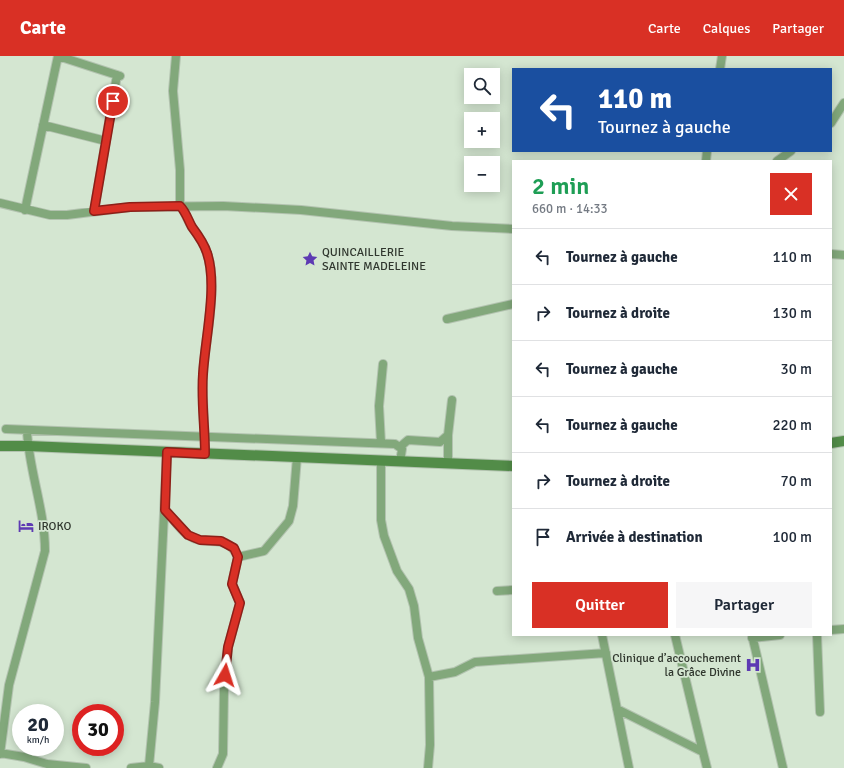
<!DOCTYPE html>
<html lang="fr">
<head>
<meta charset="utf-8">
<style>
	body { margin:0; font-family:Signika,sans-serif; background:#f6f6f7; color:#1f2937; height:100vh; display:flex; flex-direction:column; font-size:15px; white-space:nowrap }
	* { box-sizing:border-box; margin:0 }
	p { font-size:13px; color:#747a83 }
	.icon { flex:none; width:22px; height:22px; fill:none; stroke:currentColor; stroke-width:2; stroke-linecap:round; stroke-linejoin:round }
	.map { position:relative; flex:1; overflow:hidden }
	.side { position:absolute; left:512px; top:104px; width:320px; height:476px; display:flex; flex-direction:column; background:#fff; border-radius:0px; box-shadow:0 2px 10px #0003 }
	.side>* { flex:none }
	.hud { position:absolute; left:512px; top:12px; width:320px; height:84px; border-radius:0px; box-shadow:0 2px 10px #0003; background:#1a4fa0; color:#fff; overflow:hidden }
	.buttons { position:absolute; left:464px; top:12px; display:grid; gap:8px }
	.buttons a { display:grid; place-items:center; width:36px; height:36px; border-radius:0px; background:#fff; box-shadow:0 2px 10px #0003; font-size:20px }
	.speed { position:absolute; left:12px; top:648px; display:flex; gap:8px; font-size:20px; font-weight:700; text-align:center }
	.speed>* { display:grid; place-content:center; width:52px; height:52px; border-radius:50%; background:#fff; box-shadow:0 2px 10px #0003; line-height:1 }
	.speed small { font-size:10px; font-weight:400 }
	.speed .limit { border:6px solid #d22; background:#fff; color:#111 }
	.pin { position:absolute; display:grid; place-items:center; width:34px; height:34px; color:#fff; margin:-17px; border:2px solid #fff; border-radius:50%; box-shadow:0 1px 4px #0007 }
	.me { position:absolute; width:44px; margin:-22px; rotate:6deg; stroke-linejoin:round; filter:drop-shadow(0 0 3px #0008) }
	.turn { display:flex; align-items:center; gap:14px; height:84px; padding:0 20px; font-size:18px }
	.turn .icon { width:52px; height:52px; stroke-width:2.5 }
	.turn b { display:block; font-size:28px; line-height:34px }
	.round { display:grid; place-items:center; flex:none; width:42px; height:42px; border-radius:0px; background:#f6f6f7 }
	.head { display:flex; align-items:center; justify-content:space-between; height:68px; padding:0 20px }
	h1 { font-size:24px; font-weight:600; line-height:30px; color:#1e9e55 }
	.cta { display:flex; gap:8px; margin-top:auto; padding:8px 20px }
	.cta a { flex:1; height:46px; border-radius:0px; background:#d93025; color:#fff; font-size:16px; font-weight:600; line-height:46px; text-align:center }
	.cta a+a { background:#f6f6f7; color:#1f2937 }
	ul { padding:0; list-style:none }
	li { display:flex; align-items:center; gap:12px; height:56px; padding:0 20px; border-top:1px solid #e0e1e3 }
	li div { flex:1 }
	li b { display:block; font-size:15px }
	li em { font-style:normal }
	header { display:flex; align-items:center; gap:24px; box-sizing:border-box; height:56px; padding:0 20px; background:#d93025; color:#fff }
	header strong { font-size:19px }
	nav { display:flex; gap:22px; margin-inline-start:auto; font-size:14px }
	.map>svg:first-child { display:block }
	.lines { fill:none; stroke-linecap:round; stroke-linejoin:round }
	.street-casing { stroke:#b3c3b0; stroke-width:10 }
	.secondary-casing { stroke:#b3c3b0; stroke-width:12 }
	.street { stroke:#82a87b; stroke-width:8 }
	.secondary { stroke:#528c48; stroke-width:10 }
	.route-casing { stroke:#8d1f18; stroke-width:10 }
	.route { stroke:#d93025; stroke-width:7 }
	.labels { text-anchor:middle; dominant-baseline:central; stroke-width:3.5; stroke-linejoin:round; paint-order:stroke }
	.poi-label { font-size:12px; fill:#30372e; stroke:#d4e6d1; text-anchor:start }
</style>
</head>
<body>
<header>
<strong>Carte</strong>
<nav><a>Carte</a><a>Calques</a><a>Partager</a></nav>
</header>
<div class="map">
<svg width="844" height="712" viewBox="0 0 844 712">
	<rect width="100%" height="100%" fill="#d4e6d1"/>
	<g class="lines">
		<defs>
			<path id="street" d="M58,0L120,20
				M176,0L173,35L180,114V150C186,156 187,164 192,171C198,179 204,187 207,197C219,232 204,284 203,321C202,347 205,372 205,398
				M720,13L722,0
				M831,67L844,47
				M43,69L106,85
				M706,105L707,95
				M777,105L791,95
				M0,147L50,159H67L130,151L223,150L301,154L452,170L513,173
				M25,154L58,0
				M94,155L117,19
				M831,198L844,199
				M447,263L513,248
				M6,373L395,388L402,393L400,406
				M381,387L379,350L383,308
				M401,390L408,384L440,386L448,379L452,344
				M381,405V464L384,480L397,515L409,533L414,550L418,582L429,621L430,689L428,712
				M448,408V379
				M165,454C172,461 179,473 188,479C206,492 227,475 238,501
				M497,535L513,534
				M831,574L844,573
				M602,579L629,712
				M675,579L703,696
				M752,579L783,712
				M817,579L820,656
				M752,582L780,579
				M429,621L455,616L475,606L606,597
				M617,653L703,696L707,712
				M0,697L24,701L47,708L86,712
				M0,698L9,629L45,495C45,454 29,415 27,375
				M149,710L155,646L167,395
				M131,712L149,710L159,712
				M217,712L223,698L224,633L228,591L240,547L232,528L238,501L264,495L289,465L293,450L297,401"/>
			<path id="secondary" d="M831,387L844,385
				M0,390H28L513,410"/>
		</defs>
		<use href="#street" class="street-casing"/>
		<use href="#secondary" class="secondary-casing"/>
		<use href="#street" class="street"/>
		<use href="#secondary" class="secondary"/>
	</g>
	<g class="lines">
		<defs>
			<path id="route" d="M113,45L94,155L130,151L180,150C186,156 188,164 192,171C198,179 204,187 207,197C218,229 205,283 203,318C201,344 205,371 205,398L167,396L165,454L188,479L200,484L221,485L234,492L238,501L232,528L240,547L228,591L225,619"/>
		</defs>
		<use href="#route" class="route-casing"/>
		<use href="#route" class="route"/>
	</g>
	<defs>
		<symbol id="sight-bare" viewBox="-9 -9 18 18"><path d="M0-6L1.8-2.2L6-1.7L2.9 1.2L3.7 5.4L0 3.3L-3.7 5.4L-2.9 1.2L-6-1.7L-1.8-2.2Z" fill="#5d3ab3" stroke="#d4e6d1" stroke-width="2.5" paint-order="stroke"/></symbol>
		<symbol id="hotel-bare" viewBox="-9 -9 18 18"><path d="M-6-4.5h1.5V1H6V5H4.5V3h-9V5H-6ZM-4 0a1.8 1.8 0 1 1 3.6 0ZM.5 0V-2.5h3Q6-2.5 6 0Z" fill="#5d3ab3" stroke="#d4e6d1" stroke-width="2.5" paint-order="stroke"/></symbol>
		<symbol id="hospital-bare" viewBox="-9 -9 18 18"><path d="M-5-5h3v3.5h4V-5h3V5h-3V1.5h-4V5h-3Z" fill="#5d3ab3" stroke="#d4e6d1" stroke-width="2.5" paint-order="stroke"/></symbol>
	</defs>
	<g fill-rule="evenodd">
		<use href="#sight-bare" x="299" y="192" width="22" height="22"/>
		<use href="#hotel-bare" x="15" y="459" width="22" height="22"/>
		<use href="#hospital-bare" x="742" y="598" width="22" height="22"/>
	</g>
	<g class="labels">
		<g class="poi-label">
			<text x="322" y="196">QUINCAILLERIE<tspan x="322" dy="14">SAINTE MADELEINE</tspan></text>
			<text x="38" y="470">IROKO</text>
			<text x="741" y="602" text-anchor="end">Clinique d’accouchement<tspan x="741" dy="14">la Grâce Divine</tspan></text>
		</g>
	</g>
</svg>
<div class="buttons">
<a><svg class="icon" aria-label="search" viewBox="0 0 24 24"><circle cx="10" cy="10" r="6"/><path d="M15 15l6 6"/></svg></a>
<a>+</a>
<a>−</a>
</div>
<div class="speed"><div>20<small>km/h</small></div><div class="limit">30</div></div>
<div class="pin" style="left:113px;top:45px;background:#d93025"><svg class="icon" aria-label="arrive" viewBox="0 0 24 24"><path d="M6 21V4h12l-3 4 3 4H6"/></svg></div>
<svg class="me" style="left:225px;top:619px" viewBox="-20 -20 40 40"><path d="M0-17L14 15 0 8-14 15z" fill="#d93025" stroke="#fff" stroke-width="4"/></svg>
<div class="hud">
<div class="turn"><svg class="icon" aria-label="left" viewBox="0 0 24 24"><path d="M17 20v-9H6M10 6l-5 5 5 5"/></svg><div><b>110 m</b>Tournez à gauche</div></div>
</div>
<section class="side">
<div class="head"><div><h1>2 min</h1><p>660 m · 14:33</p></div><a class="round" style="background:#d93025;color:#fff"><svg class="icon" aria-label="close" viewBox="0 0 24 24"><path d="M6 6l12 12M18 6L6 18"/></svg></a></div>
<ul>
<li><svg class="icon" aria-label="left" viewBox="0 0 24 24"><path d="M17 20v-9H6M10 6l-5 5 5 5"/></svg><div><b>Tournez à gauche</b></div><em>110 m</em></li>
<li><svg class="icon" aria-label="right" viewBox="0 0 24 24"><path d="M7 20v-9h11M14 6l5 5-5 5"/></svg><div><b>Tournez à droite</b></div><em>130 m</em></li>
<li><svg class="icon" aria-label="left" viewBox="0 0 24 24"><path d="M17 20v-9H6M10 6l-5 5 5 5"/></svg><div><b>Tournez à gauche</b></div><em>30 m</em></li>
<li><svg class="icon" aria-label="left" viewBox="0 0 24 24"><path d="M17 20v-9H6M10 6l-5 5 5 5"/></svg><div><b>Tournez à gauche</b></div><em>220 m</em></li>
<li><svg class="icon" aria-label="right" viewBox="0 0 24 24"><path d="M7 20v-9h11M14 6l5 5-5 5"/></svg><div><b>Tournez à droite</b></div><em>70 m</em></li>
<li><svg class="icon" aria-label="arrive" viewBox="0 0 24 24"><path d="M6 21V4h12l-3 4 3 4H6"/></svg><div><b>Arrivée à destination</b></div><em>100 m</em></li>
</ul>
<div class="cta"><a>Quitter</a><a>Partager</a></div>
</section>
</div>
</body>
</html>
